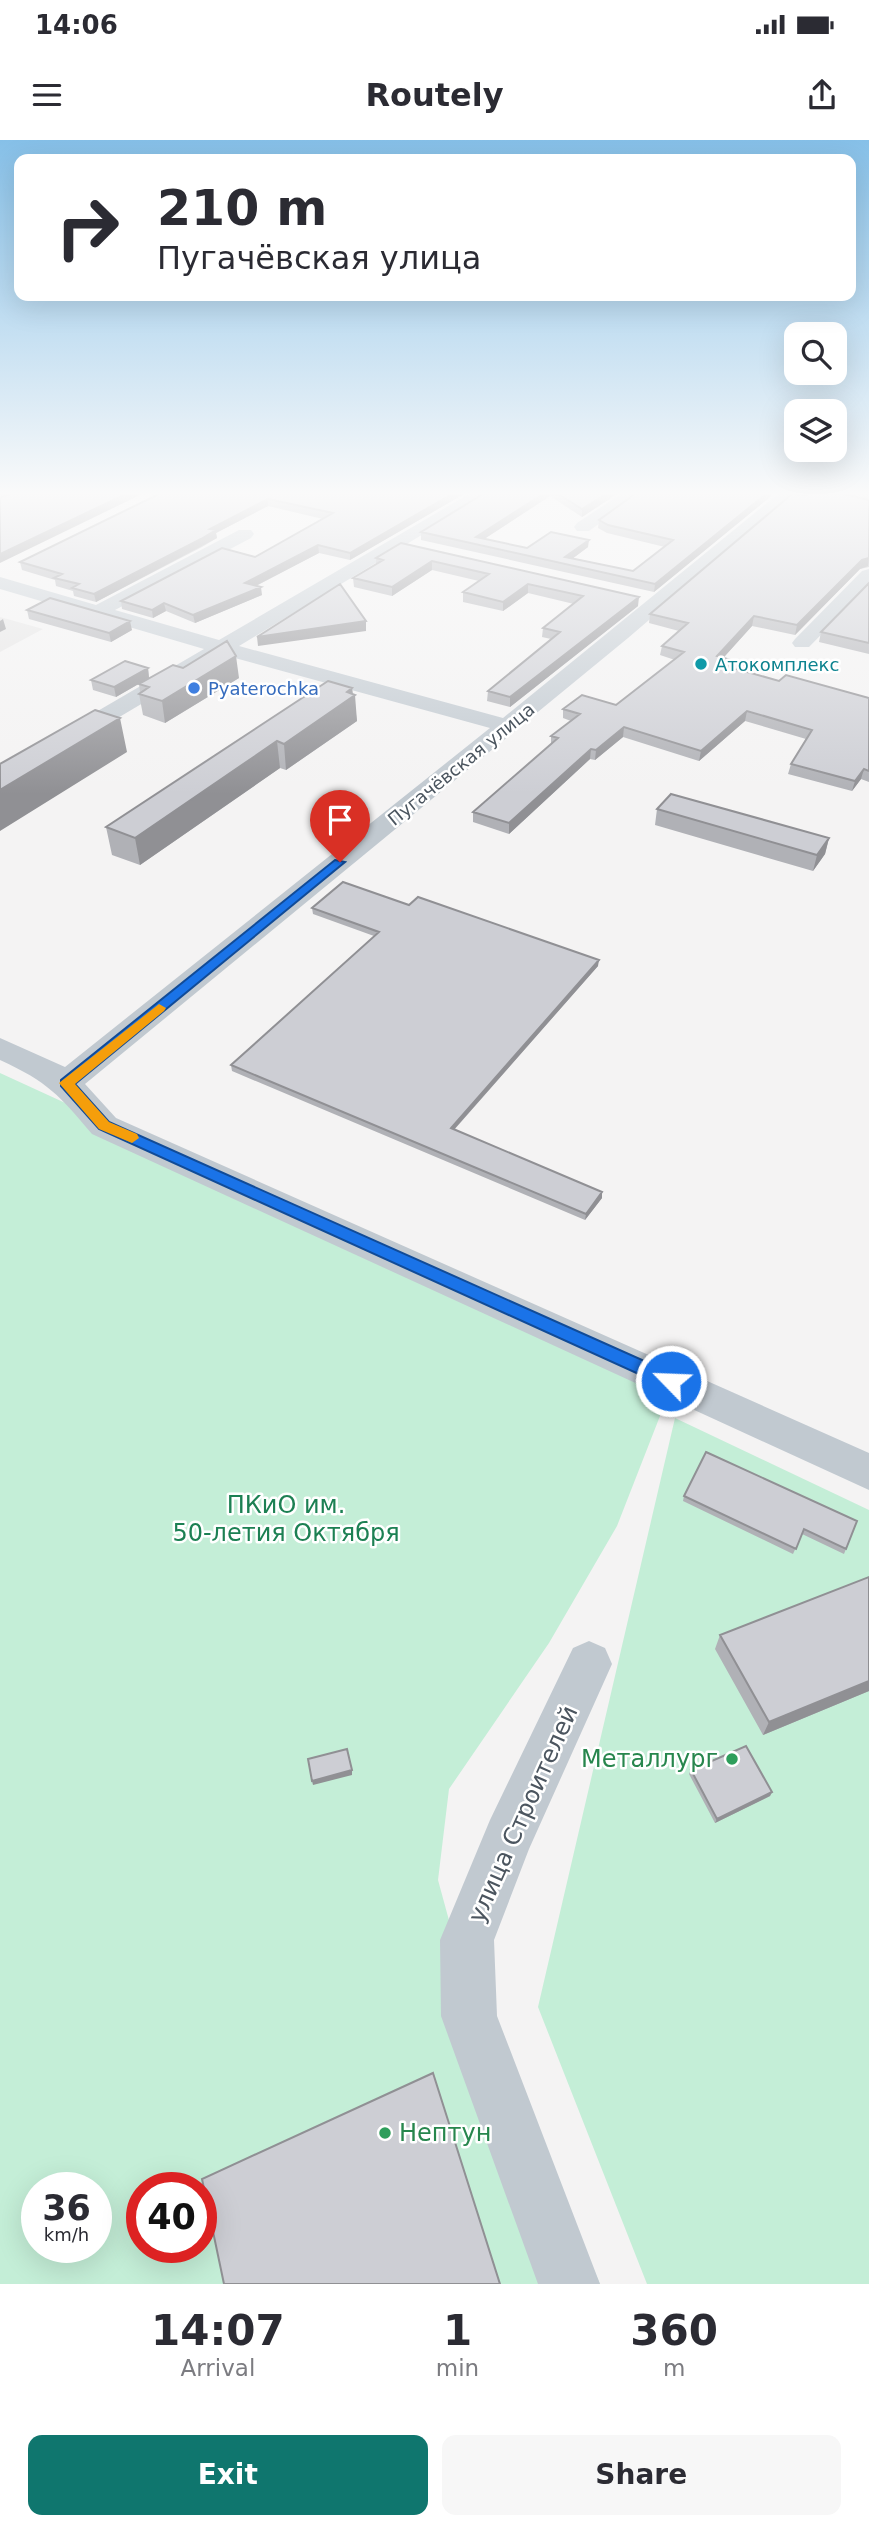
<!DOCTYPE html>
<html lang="en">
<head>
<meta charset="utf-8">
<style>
	body { margin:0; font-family:"DejaVu Sans",sans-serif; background:#f7f7f7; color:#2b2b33; height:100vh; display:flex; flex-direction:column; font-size:26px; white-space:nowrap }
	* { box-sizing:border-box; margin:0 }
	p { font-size:23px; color:#7c7c81 }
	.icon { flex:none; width:38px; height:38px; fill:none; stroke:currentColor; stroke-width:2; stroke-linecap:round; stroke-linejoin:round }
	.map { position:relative; height:2144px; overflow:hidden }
	.drawer { display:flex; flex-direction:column; background:#fff; flex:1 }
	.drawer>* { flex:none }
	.top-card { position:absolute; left:14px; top:14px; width:842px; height:147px; border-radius:14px; box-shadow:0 7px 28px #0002; background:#fff; color:#2b2b33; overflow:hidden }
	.fabs { position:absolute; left:784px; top:182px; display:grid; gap:14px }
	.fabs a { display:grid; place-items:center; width:63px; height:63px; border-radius:14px; background:#fff; box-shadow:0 7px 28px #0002; font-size:35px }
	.speed { position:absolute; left:21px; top:2032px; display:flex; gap:14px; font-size:35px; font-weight:700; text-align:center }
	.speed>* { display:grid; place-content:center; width:91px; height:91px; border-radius:50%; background:#fff; box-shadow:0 7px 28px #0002; line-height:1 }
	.speed small { font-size:18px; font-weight:400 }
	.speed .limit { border:10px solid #d22; background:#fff; color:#111 }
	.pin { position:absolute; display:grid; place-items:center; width:60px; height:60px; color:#fff; margin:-72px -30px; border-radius:50% 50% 50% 0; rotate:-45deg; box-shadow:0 0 7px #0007 }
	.pin .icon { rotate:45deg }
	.me { position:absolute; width:77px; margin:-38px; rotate:294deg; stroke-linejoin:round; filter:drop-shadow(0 0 5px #0008) }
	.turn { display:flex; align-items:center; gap:24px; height:147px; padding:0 28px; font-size:32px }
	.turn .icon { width:91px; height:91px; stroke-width:2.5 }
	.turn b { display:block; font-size:49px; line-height:60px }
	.eta { display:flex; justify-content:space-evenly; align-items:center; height:119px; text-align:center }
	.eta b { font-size:42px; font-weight:700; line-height:49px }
	.primary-button { display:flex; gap:14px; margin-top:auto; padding:14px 28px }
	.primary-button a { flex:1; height:80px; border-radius:14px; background:#0f766e; color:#fff; font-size:28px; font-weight:700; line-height:80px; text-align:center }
	.primary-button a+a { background:#f7f7f7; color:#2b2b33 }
	.status { display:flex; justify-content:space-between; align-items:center; height:49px; padding:0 35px; background:#fff; direction:ltr }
	.status svg { height:19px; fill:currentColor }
	header { display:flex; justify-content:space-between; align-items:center; height:91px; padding:0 28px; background:#fff; font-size:32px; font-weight:700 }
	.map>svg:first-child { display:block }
	.education { fill:#e5e4e4 }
	.green { fill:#c4eed7; fill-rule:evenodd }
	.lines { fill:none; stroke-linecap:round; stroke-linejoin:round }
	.minor { fill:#c1c9d0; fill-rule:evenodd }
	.wall { fill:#b0b1b6 }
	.shaded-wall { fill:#909094 }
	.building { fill:#cdced4; stroke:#909094; stroke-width:2 }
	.route { fill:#1a73e8; stroke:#114b97; stroke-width:2 }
	.slow { fill:#f59e0b }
	.culture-dot { fill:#0f9aa8; stroke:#fff; stroke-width:2.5 }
	.shop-dot { fill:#3f7fe0; stroke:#fff; stroke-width:2.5 }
	.leisure-dot { fill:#2e9e5b; stroke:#fff; stroke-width:2.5 }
	.labels { text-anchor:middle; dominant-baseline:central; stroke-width:5; stroke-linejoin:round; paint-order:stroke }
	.far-culture-label { font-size:18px; fill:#0d838f; stroke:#fff; text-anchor:start }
	.far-shop-label { font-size:18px; fill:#366cbe; stroke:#fff; text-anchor:start }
	.far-street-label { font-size:18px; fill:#4b555f; stroke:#fff }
	.near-park-label { font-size:24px; fill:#1c8053; stroke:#fff }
	.near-leisure-label { font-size:24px; fill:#27864d; stroke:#fff; text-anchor:end }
	.near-street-label { font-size:24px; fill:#4b555f; stroke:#fff }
</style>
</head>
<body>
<div class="status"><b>14:06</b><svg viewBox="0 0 49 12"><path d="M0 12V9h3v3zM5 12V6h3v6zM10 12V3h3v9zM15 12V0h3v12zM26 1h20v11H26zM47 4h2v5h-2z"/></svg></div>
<header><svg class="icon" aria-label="menu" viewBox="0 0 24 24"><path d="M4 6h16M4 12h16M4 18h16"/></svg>Routely<svg class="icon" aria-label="share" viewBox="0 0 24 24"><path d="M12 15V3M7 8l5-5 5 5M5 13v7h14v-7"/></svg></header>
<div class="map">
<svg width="869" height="2144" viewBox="0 0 869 2144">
	<rect width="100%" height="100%" fill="#f4f3f3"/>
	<path class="education" d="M0,477L43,489L0,512Z"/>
	<path class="green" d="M0,933L318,1079L658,1222L660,1276L617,1386L549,1503L449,1649L438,1740L459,1817L600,2144H0ZM37,2048H96V2107H37ZM142,2048H201V2107H142Z
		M675,1278L869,1370V2144H647L538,1867Z"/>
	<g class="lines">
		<path class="minor" d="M0,354H16L0,362Z
			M469,354H489L239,506L503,578L778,354H796L628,498L85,944L116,978L869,1313V1350L92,994C59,955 48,942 0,920V898L65,927L490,588L224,515L8,643L0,645V628L204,509L0,449V437L96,465L239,390H251L254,394L251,398L115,470L219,500Z
			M621,354H640L589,391H577L574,387L577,383Z
			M833,354H869V364L835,358Z
			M869,429V446L809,507H795L792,503L795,499L862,431Z
			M589,1501L605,1508L612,1524L529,1709L494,1800L497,1876L600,2144H538L441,1876L440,1800L490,1680L573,1508Z"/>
	</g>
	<path class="wall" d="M159,354H464L350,420L319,413L256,446L262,455L195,483L166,471L153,478L122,469L121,461L255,417L323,379L268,366L216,393L217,398L202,407L96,462L74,456L73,451L56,446L55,440L22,430L20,422Z
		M483,354H617L582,377L550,356L484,399L527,408L588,407L573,418L633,431L665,407L607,393L598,388L599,380L635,354H771L770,357L654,452L421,400V392Z
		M806,355L849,356L869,360V427L860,429L795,495L752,486L723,518L742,531L779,541L869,558V642L861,639L852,651L788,634L791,624L806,599L745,581L699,621L623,597L595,620L590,619L509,694L473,682V672L551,605V596L571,581L563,578V569L616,565L675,520L660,515L662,506L679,491L649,483L650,474Z
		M401,403L638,466L510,567L487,561L488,551L551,499L542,497L543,488L574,464L528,453L503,471L463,462V452L479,441L432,430L392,456L354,447L353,438L376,424V418Z
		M869,443V514L819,502L821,492Z
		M27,470L132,490L111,502L29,479Z
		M148,528L149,538L116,557L93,550L91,540Z
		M183,528L239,538L165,583L143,575L139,554L140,552L139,544Z
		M352,548L357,581L286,630L280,628L140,725L112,715L106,687Z
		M657,669L829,698L825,714L813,731L655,685Z
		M409,765L598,826L454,990L602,1052V1058L585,1080L232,931L231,925L374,796L313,774L312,768Z
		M684,1356L857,1381L844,1414L802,1394L793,1414L683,1361Z
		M869,1437V1551L763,1595L715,1509L720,1495Z
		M691,1630L772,1652L770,1656L715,1683L689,1634Z"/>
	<path class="shaded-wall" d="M126,354H142L0,423V414Z
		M452,354H464L350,420V413Z
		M543,354H550V356L475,405L476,397Z
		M606,354H617L582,377V369Z
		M766,354H771L770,357L654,452L655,444Z
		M268,359V366L216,393L217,398L96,462L94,454L210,389Z
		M589,400L588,407L564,425L565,417Z
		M318,405L319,413L246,451L245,443Z
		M869,418L868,426L860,429L795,495L797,485L862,420Z
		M432,421V430L392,456V447Z
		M528,444V453L503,471V462Z
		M261,447L262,455L195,483L193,475Z
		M639,457L638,466L510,567V557Z
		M164,463L166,471L153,478L152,470Z
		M754,476L752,486L716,526L717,516Z
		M3,479L6,489L0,492V481Z
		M130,481L132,490L111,502L109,493Z
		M366,481V491L258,506L257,497Z
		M236,516L239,538L165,583L162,561Z
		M148,528L149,538L116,557L114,547Z
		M352,548L353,557L355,555L357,581L286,630L284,604Z
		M747,571L745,581L699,621L701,611Z
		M120,578L127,612L0,691V650Z
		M624,587L623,597L595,620L596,610Z
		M277,601L280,628L140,725L135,698Z
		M591,609L590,619L509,694V683Z
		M864,629L861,639L852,651L855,641Z
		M829,698L825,714L813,731L817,715Z
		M599,820L598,826L450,994L451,988Z
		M602,1052V1058L585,1080L586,1074Z
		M869,1541V1551L763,1595L769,1582Z
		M352,1630V1635L313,1645L312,1641Z
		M772,1652L770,1656L715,1683L717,1679Z"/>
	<path class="building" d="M9,354H126L0,414V358Z
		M159,354H452L350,413L318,405L245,443L261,447L193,475L164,463L152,470L121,461L222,408L255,417L333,373L268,359L210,389L216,390L201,399L94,454L72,448L79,444L54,438L62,434L20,422Z
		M483,354H543L476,397L527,408L551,392L589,400L565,417L633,431L673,400L608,385L599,380L635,354H766L655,444L421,392Z
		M558,354H606L582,369Z
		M792,354L806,355L808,354H844L869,360V418L862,420L797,485L754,476L717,516L744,524L737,529L779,541L786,535L869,558V631L864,629L855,641L791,624L812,590L747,571L701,611L624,587L596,610L591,609L509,683L473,672L558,598L551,596L580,574L563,569L582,555L616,565L684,512L662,506L688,483L650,474Z
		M401,403L639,457L510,557L488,551L560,492L543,488L583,456L528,444L503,462L463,452L489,434L432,421L392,447L353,438L383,420L376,418Z
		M869,443V503L821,492Z
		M340,444L366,481L257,497Z
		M50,458L130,481L109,493L27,470Z
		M227,501L236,516L162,561L139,554L149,547L139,544L173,525L183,528Z
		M125,521L148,528L114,547L91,540Z
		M328,541L352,548L347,552L355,555L284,604L277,601L135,698L106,687Z
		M95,570L120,578L0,650V624Z
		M671,654L829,698L817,715L657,669Z
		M343,742L409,765L418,757L599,820L451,988L602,1052L586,1074L231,925L379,792L312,768Z
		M706,1312L857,1381L846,1409L804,1389L796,1409L684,1356Z
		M869,1437V1541L769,1582L720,1495Z
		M746,1606L772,1652L717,1679L691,1630Z
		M347,1609L352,1630L312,1641L308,1619Z
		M433,1933L500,2144H224L202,2039Z"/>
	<linearGradient id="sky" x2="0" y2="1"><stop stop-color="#86c0e8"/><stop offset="0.54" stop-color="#fafafa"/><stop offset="1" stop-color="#fafafa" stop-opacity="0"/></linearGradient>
	<rect width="869" height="654" fill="url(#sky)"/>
	<path class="route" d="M335,720L345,722L75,944L109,982L678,1236L680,1241L678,1246H665L99,989L61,946V940Z"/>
	<path class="slow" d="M159,864L166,868L164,871L75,944L109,982L137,994L139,998L132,1003L99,989L59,943Z"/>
	<circle class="culture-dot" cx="701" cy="524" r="7"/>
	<circle class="shop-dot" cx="194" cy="548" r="7"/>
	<g class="leisure-dot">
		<circle cx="732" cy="1619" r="7"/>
		<circle cx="385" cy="1993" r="7"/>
	</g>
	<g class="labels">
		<g class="far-culture-label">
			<text x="715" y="524">Атокомплекс</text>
		</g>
		<g class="far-shop-label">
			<text x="208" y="548">Pyaterochka</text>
		</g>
		<g class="far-street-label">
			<text transform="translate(461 624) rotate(-39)">Пугачёвская улица</text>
		</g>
		<g class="near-park-label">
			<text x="286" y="1365">ПКиО им.<tspan x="286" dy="28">50-летия Октября</tspan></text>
		</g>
		<g class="near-leisure-label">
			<text x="718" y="1619">Металлург</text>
			<text x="399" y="1993" text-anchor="start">Нептун</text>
		</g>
		<g class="near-street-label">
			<text transform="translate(523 1674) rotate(-66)">улица Строителей</text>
		</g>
	</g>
</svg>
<div class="fabs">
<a><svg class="icon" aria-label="search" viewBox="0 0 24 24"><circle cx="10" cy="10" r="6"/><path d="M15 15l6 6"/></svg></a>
<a><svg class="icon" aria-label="layers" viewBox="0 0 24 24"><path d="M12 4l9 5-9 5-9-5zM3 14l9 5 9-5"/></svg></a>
</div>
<div class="speed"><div>36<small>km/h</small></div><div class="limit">40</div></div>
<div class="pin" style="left:340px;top:722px;background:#d93025"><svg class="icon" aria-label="arrive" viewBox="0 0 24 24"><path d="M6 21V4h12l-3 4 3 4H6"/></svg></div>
<svg class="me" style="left:671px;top:1241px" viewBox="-20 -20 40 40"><circle r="17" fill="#1a73e8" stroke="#fff" stroke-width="3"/><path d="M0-11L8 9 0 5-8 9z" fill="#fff"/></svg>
<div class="top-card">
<div class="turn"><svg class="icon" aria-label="right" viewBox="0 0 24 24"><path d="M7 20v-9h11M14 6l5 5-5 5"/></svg><div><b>210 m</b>Пугачёвская улица</div></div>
</div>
</div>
<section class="drawer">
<div class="eta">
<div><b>14:07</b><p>Arrival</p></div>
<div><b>1</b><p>min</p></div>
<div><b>360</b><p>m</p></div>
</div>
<div class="primary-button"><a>Exit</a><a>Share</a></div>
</section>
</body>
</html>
